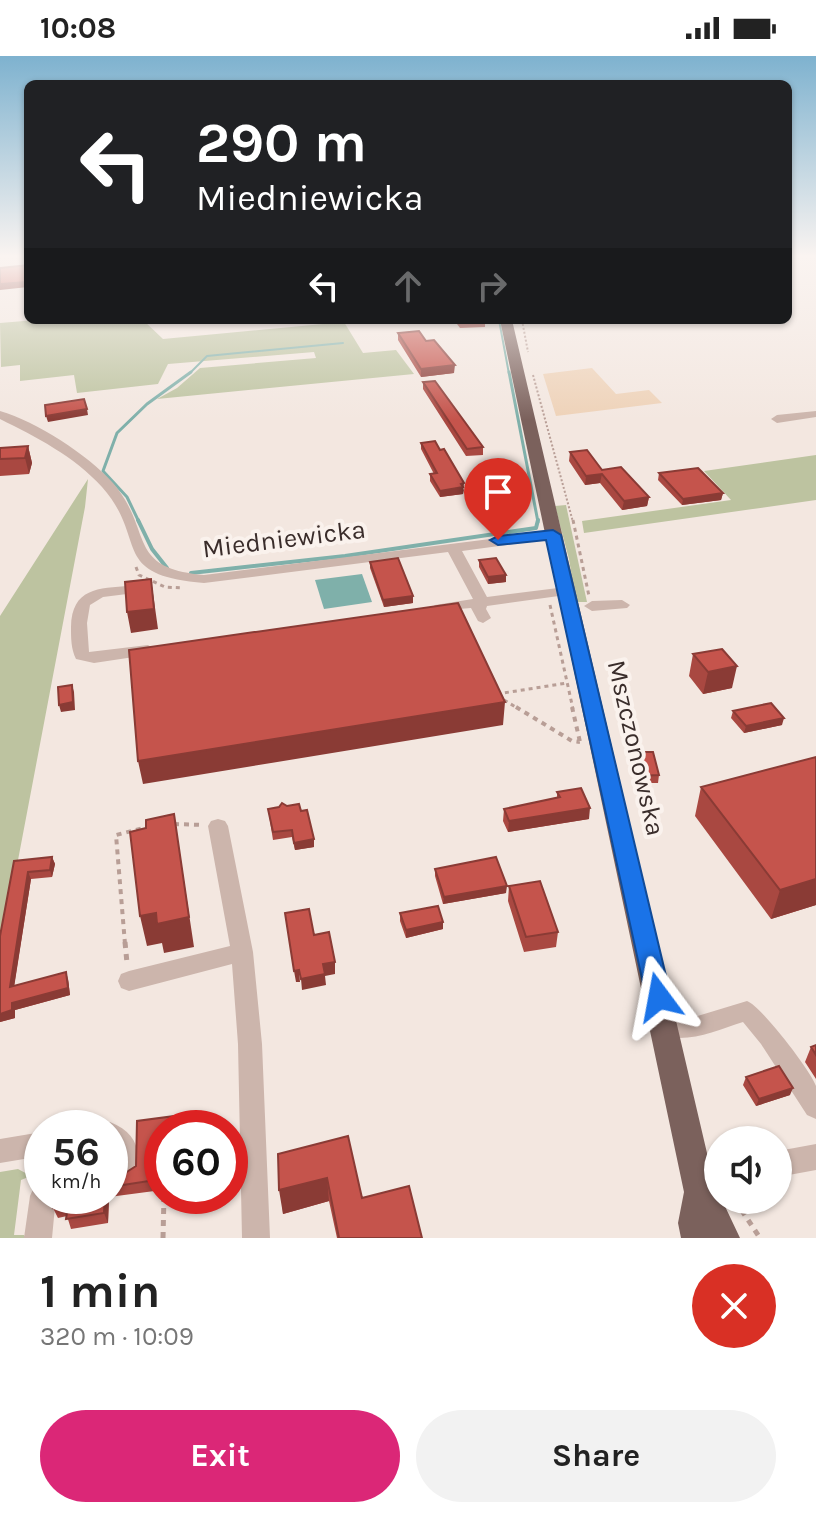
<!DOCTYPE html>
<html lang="en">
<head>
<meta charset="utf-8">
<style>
	body { margin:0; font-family:Karla,sans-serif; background:#f2f2f2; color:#222; height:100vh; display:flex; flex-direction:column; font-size:30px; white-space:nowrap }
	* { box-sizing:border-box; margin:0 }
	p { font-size:26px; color:#767676 }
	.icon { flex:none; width:44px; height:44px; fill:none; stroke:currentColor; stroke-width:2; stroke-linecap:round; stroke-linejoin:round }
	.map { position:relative; height:1182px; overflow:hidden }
	.side { display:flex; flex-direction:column; background:#fff; flex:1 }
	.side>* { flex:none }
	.top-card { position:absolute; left:24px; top:24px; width:768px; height:244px; border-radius:12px; box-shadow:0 2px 6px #0004; background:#202124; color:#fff; overflow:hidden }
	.fabs { position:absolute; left:704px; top:1070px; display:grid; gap:16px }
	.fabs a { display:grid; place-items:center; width:88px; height:88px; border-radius:50%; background:#fff; box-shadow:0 2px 6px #0004; font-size:40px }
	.speed { position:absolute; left:24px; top:1054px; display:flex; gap:16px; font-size:40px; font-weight:700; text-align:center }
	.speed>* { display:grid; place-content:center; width:104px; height:104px; border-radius:50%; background:#fff; box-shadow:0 2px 6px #0004; line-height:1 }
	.speed small { font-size:20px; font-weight:400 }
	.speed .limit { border:12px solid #d22; background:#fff; color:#111 }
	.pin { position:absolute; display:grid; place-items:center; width:68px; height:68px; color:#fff; margin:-82px -34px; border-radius:50% 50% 50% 0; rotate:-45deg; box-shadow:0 0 8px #0007 }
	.pin .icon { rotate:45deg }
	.me { position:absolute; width:88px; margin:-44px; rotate:347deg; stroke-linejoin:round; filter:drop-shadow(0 0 6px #0008) }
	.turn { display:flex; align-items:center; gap:28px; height:168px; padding:0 40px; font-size:36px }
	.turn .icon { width:104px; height:104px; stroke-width:2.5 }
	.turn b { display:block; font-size:56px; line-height:68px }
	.lanes { display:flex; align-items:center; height:76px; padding:0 40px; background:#0003; justify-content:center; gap:40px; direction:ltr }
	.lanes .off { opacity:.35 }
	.round { display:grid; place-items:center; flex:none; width:84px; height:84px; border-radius:42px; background:#f2f2f2 }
	.headline { display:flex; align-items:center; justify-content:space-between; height:136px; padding:0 40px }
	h1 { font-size:48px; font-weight:700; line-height:60px }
	.cta { display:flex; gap:16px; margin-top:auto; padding:16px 40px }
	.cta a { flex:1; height:92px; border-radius:48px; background:#db2777; color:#fff; font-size:32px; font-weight:700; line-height:92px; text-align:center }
	.cta a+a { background:#f2f2f2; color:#222 }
	.status { display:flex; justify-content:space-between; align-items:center; height:56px; padding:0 40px; background:#fff; direction:ltr }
	.status svg { height:22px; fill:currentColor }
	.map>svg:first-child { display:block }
	.green { fill:#bdc3a0 }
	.sand { fill:#eed2b8 }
	.water { fill:#7fb0aa }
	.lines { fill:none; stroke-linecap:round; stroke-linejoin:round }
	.stream-far2 { stroke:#7fb0aa; stroke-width:2 }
	.stream-far1 { stroke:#7fb0aa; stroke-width:3 }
	.stream { stroke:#7fb0aa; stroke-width:4 }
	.path-far3 { stroke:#b89e96; stroke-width:2; stroke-dasharray:2 2; stroke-linecap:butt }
	.path-far2 { stroke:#b89e96; stroke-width:3; stroke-dasharray:4 4; stroke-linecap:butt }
	.path-far1 { stroke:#b89e96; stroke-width:4; stroke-dasharray:5 5; stroke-linecap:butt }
	.path { stroke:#b89e96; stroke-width:5; stroke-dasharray:6 6; stroke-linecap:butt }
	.minor { fill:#ccb5ac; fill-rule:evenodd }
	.major { fill:#7b615c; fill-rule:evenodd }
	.wall { fill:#a94841 }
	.shaded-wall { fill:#8a3b35 }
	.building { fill:#c5544c; stroke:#8a3b35; stroke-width:2 }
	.route { fill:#1a73e8; stroke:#114b97; stroke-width:2 }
	.labels { text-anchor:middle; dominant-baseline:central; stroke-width:8; stroke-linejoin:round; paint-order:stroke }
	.street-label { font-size:26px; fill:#3a2d2b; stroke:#faf2ed }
</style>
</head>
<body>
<div class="status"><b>10:08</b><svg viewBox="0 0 49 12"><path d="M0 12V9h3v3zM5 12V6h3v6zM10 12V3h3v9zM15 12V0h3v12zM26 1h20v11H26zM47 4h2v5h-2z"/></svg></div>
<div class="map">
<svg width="816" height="1182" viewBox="0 0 816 1182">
	<rect width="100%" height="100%" fill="#f3e7e0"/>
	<path class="green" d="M36,264H143L163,283L344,266L363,297L396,294L414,318L157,343L177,332L200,312L316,302L314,296L168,308L158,328L77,337L74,319L20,325V309L1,311L0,267Z
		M816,399V444L584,477L582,465L731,444L704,415Z
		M88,423L85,451L0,899V560Z
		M566,449L587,546H576L569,503L555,450Z
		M18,1113L31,1120L21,1124L14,1179H24L26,1182H0V1116Z"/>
	<path class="sand" d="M592,312L616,338L649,334L662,347L556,360L543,318Z"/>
	<path class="water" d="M362,518L372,546L324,553L315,524Z"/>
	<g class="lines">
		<path class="stream-far2" d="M499,264L509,318
			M189,318L207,300L343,287"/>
		<path class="stream-far1" d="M509,316L538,466
			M139,466L127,441L103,415L117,377L147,348L191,316"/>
		<path class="stream" d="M138,464L152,493L167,512
			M191,517L345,500L536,472L538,464"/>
		<path class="path-far3" d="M522,264L528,296
			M533,319L573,466"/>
		<path class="path-far2" d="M573,464L589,540
			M136,511L139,519L165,531L183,532
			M550,549L573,653
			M497,638L567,627
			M504,644L519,653"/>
		<path class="path-far1" d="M516,651L572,685L580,686
			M572,651L580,686
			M174,768L203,769
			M125,888L116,779L147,771"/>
		<path class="path" d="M125,886L127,907
			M735,1144L760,1182
			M163,1182L164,1140"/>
		<path class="minor" d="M0,355C37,366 87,398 113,427C154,475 125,512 204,519L553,475L558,476L560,479L558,482L462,495L487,541L566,531L573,535L566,539L487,550L486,553L491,562L483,567L478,565L471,552L435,555L432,552L435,549L473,543L448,496L204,527C108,519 149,484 102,431C74,400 36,381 0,363Z
			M816,355V361L777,367L771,363L777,359Z
			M130,530L135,531L137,534L135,537L103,541L90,549L87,567L89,596L148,589L156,594L154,598L94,607L76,603C71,593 71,582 71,571C72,532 98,532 130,530Z
			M622,544L630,549L627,552L592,555L584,550L592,545Z
			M218,763L225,765L228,770L253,896L262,988L270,1182H242L238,988L232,908L129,935L121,932L118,925L121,918L129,915L230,890L208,770L211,765Z
			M747,945C761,950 811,1015 816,1030C816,1039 816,1053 816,1063L807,1059L761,988L743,966C715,975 686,989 657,978L653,971L657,964L665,961L691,962Z
			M110,1066C136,1076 144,1096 133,1122L124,1126L115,1122L111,1113L110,1072H100Z
			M42,1076V1100L0,1107V1083Z
			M816,1088V1114L778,1121V1095Z
			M695,1098H718V1124H695L686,1120L682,1111L686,1102Z
			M42,1127V1140H56L52,1182H24L30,1140L34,1131Z"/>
		<path class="major" d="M500,264H512L718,1144H722L740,1182H681L678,1167L684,1136Z"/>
	</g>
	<path class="wall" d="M454,264H485V271L460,272Z
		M398,277L426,285L454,317L421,321L398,284Z
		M423,326L483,391V399L466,400L423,333Z
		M421,387L464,434L463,438L440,441L430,425V418H434L421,393Z
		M28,390L32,407L29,418L0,420V392Z
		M570,396L649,441L647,450L622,454L600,427L585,429L569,405Z
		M659,417L723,437L721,444L682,449L658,424Z
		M479,504L506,519V526L488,528L479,511Z
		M370,506L413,547L384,551L370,512Z
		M693,598L732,632L703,638L689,620Z
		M733,655L782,669L744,677L731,662Z
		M631,696L659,719L658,727H635L629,703Z
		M701,731L816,849L771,863L695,760Z
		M557,736L589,763L508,776L503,765L504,753L557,742Z
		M268,753L301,755L314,783V791L295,794L292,781L273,784Z
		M52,801L55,808L52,821L31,823L14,930L68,923L70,939L15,954V962L0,966V880L14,805Z
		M435,813L506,837L443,848L435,820Z
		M509,830L558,876L556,891L524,896L508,845Z
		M400,857L443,873L406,882L400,865Z
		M816,989V1023L805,1006L811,991Z
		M746,1021L790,1039L756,1050L743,1029Z
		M175,1060L178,1072H162V1134L109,1141L108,1167L71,1173L67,1160L58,1162L53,1152L55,1140H110V1115L122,1119L136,1110L137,1065Z
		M278,1098L362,1142L422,1182H337L329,1145L283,1158Z"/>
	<path class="shaded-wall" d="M28,226V231L0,234V228Z
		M591,264H608L591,267Z
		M455,309L454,317L421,321V313Z
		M87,353L88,359L48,366L46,360Z
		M28,390L32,407L29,418L25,402Z
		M602,418L600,427L585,429L586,420Z
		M464,427L463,438L440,441V435Z
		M723,437L721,444L682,449L683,443Z
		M649,441L647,450L622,454L624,445Z
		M506,519V526L488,528V521Z
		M151,523L158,573L131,577L127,556Z
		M413,540V547L384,551L383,544Z
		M737,610L732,632L703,638L708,616Z
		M72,629L74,636L75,654L61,656L59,649Z
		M505,646L503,669L143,728L138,705Z
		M784,662L782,669L744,677L746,670Z
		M590,752L589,763L508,776L509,765Z
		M174,758L194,891L164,897L162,887L147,890L140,860Z
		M314,783V791L295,794L294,787Z
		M52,801L55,808L52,821L50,814Z
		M28,816L31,823L13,938L10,931Z
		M816,823V849L771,863L780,834Z
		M507,830L506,837L443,848L444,841Z
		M443,866V873L406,882V874Z
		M335,906V918L325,920L326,929L302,934L301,923L323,908Z
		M299,914L300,926H296L294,915Z
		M66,916L68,923L70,939L15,954V962L0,966V958L12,947Z
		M793,1032L790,1039L756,1050L759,1043Z
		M327,1122L329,1145L283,1158L279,1134Z
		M105,1140H108L109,1141L108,1167L104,1157Z"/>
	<path class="building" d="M28,209V226L0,228V212Z
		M419,275L426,285L434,284L455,309L421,313L398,277Z
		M435,325L483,391L467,393L423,326Z
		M84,343L87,353L46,360L45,349Z
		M435,385L440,394L444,393L464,427L461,428L463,431L440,435L430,418L437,417L421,387Z
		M28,390L25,402L0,403V392Z
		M587,394L602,414L621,411L649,441L624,445L602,418L586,420L570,396Z
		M698,412L723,437L683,443L659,417Z
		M398,502L413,540L383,544L370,506Z
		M496,502L506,519L488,521L479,504Z
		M151,523L154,553L127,556L125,526Z
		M458,547L505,646L138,705L129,594Z
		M722,593L737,610L708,616L693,598Z
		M72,629L73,646L59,649L58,631Z
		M771,647L784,662L746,670L733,655Z
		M631,696H653L659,719L636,720Z
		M816,701V823L780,834L701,731Z
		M581,732L590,752L509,765L504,753L560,741L557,736Z
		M282,747L287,750L299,748L301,755L307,754L314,783L294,787L292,774L273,776L268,753L279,751Z
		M174,758L189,861L157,868L156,857L140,860L130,776L146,772V764Z
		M52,801L50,814L28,816L10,931L66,916L68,932L12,947V954L0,958V880L14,805Z
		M496,801L507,830L444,841L435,813Z
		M540,825L558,876L526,881L509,830Z
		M438,850L443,866L406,874L400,857Z
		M309,853L314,879L329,876L335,906L323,908L325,918L301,923L299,914L294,915L285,857Z
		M816,989V999L811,991Z
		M779,1010L793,1032L759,1043L746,1021Z
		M175,1060V1072H162V1123L110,1131V1115L122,1119L136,1110L137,1065Z
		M348,1080L362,1142L409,1130L422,1182H339L327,1122L279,1134L278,1098Z
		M55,1140H105L104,1157L66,1163L68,1150L53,1152Z"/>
	<linearGradient id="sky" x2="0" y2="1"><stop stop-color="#7eb2cf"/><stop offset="0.55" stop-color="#faf4f1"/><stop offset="1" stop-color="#faf4f1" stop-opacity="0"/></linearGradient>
	<rect width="816" height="364" fill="url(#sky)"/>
	<path class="route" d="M553,474L561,479L671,941L668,949L659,952L650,949L646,941L546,484L498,489L490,484L498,480Z"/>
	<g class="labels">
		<g class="street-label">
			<text transform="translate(284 483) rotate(-7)">Miedniewicka</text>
			<text transform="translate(636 692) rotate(77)">Mszczonowska</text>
		</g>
	</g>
</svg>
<div class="fabs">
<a><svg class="icon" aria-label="sound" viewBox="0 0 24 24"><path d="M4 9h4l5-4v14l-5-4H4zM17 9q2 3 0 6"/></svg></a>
</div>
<div class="speed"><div>56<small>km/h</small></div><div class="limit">60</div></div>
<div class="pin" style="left:498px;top:484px;background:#d93025"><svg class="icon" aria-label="arrive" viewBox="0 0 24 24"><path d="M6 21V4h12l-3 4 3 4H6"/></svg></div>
<svg class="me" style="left:659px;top:941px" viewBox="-20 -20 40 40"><path d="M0-17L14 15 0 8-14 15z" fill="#1a73e8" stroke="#fff" stroke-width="4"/></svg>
<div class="top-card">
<div class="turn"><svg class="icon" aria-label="left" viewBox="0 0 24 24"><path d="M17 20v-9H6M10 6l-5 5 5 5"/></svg><div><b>290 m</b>Miedniewicka</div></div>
<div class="lanes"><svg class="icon" aria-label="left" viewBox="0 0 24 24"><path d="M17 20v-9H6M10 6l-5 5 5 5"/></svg><svg class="icon off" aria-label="ahead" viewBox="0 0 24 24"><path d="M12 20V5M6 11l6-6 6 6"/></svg><svg class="icon off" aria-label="right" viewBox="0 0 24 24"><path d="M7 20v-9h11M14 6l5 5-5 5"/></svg></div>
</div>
</div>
<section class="side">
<div class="headline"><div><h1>1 min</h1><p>320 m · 10:09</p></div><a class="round" style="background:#d93025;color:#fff"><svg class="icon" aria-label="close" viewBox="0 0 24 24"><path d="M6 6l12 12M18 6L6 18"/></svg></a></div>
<div class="cta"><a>Exit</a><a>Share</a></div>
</section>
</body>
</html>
